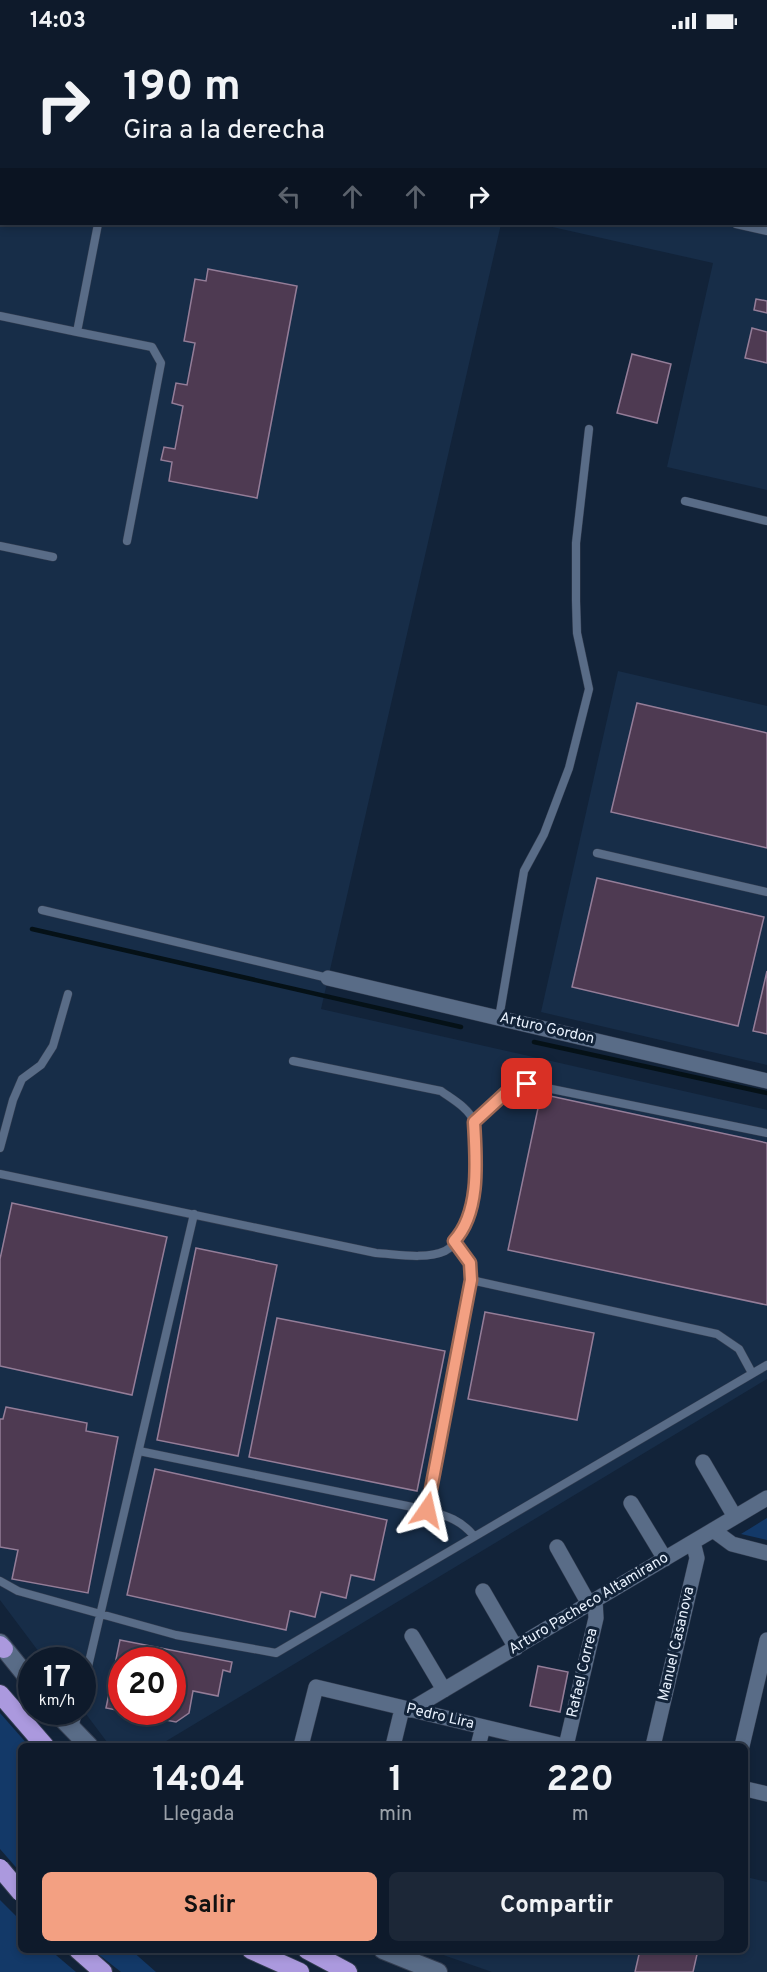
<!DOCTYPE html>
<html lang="es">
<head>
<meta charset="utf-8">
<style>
	body { margin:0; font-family:Overpass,sans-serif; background:#1c2737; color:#f1f3f6; height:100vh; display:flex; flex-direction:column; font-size:22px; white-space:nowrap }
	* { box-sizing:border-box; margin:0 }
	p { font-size:20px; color:#9ba1a9 }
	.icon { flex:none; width:33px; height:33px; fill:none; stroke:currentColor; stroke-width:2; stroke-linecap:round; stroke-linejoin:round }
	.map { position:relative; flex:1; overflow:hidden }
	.panel { position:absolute; left:18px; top:1701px; width:730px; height:210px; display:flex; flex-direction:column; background:#0e1a2b; border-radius:9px; box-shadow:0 3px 9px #0003,0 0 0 2px #2e3847 }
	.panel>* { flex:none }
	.guide { position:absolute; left:0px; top:0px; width:768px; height:183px; box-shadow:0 3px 9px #0003,0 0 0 2px #2e3847; background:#0e1a2b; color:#f1f3f6; overflow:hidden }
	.speed { position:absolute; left:18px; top:1605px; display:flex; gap:12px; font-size:30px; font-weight:700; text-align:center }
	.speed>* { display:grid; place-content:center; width:78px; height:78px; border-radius:50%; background:#0e1a2b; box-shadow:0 3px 9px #0003,0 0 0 2px #2e3847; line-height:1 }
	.speed small { font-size:15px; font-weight:400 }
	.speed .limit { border:9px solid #d22; background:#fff; color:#111 }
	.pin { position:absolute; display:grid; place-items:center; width:51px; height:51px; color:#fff; margin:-26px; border-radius:12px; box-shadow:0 3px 9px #0006 }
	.me { position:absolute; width:66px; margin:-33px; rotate:11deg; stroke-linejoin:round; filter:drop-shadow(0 0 4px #0008) }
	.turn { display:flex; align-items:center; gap:21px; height:126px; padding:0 24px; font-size:27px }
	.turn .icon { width:78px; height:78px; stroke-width:2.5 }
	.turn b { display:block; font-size:42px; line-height:51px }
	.lanes { display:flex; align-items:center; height:57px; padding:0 24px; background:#0003; justify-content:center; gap:30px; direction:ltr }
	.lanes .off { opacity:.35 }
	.eta { display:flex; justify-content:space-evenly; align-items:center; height:102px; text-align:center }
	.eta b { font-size:36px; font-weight:700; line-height:42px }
	.primary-button { display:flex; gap:12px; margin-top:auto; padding:12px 24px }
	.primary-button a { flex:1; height:69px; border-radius:9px; background:#f3a082; color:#111; font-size:24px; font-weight:700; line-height:69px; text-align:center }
	.primary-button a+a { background:#1c2737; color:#f1f3f6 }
	.status { display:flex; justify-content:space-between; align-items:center; height:42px; padding:0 30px; background:#0e1a2b; direction:ltr }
	.status svg { height:16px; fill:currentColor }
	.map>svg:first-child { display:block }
	.built { fill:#172d48; fill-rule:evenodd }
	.green { fill:#133968 }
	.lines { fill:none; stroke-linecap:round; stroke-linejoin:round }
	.stream { stroke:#051117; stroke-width:4.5 }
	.building { fill:#4e3a52; stroke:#947d98; stroke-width:1.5 }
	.lane-casing { stroke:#343e51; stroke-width:9 }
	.street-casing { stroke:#343e51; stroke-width:16 }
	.secondary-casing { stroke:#343e51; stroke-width:20 }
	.highway-casing { stroke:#343e51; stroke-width:20 }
	.lane { stroke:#596c87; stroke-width:8 }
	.street { stroke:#596c87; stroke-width:15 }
	.secondary { stroke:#596c87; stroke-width:18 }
	.highway { stroke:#ab99de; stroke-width:18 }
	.highway-bridge-casing { stroke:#343e51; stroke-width:20; stroke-linecap:butt }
	.highway-bridge { stroke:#ab99de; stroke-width:18 }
	.route-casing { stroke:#9e6854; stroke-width:15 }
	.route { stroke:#f3a082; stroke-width:10 }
	.labels { text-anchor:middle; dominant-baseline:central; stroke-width:6; stroke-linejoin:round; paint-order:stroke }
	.street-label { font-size:15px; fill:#e8f1fd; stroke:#122339 }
</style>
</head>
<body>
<div class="status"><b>14:03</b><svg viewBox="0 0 49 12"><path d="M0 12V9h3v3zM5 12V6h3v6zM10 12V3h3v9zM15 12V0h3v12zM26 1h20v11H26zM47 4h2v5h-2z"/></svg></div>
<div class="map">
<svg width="767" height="1930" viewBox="0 0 767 1930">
	<rect width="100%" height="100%" fill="#122339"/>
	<path class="built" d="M0,0H767V448L667,425L713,221L539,182H766V2H2V182H501L321,967L767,1068V1337L158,1704H110L83,1668L82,1618H45L0,1558ZM122,1618H172V1670H122Z
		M618,629L767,664V1023L541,970Z
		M746,1835L767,1840V1930H492L429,1908H746Z"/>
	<path class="green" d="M767,1476V1498L741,1492Z
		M0,1671L29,1704H21V1831L0,1807Z
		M0,1858L21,1879V1908H50L76,1930H0Z
		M93,1908H131L156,1930H121Z"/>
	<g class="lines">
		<path class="stream" d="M32,887L461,985
			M534,1000L767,1051"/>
	</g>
	<path class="building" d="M219,0H312L219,2Z
		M208,227L297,244L257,456L169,439L172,420L161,418L164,405L175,407L183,364L172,361L176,341L187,343L195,301L184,299L195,237L206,239Z
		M756,257L767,259V271L754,268Z
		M752,286L767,290V321L745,316Z
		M632,312L671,322L657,381L617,371Z
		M637,661L767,691V806L611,770Z
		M597,836L764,875L738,984L572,945Z
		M767,929V992L753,989Z
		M541,1052L767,1101V1263L508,1208Z
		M12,1161L167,1195L132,1353L0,1324V1217Z
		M196,1206L277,1223L238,1414L157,1398Z
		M485,1270L594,1291L577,1378L468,1357Z
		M277,1276L445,1309L417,1449L249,1415Z
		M6,1365L87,1381L86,1389L118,1395L88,1551L12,1537L18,1508L0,1505V1377H3Z
		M155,1427L387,1478L374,1538L351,1533L346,1556L321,1550L315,1575L290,1569L286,1588L127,1553Z
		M120,1598L232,1620L230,1630L223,1628L218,1654L193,1649L189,1671L176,1680L123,1670H172V1618H122V1669L106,1666Z
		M538,1624L568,1630L560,1670L530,1664Z
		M640,1908H698L693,1930H635Z"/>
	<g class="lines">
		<defs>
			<path id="lane" d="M667,0L673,2
				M132,2V0
				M207,2V0
				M395,2L396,0
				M766,24H767
				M736,182L767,189
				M0,274L77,290L98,182
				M77,290L152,305L161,321L127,499
				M685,459L767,479
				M0,504L53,515
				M597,811L767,850
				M42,868L328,936
				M499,976L524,829L544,792L569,726L589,647L577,591L576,559V501L589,387
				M474,1080L512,1045L527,1042L767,1091
				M0,1106L13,1058L22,1037L41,1023L53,1004L68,952
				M0,1132L376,1211C396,1212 425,1218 445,1209C472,1197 483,1106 474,1080C469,1066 452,1057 441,1049L293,1019
				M471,1238L717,1292L739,1307L752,1331
				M139,1409L427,1468C447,1474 461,1478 474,1494
				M427,1468L471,1238L470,1221L455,1199
				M0,1539L18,1549L176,1593L276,1611L767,1323
				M82,1650L194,1172
				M74,1687L78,1670"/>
			<path id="street" d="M328,936L767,1039
				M703,1420L735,1475
				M631,1461L665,1517
				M713,1488L732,1502L767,1511
				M557,1505L589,1562
				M483,1549L516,1606
				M412,1594L444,1648
				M410,1668L767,1456
				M301,1704L316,1645L564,1704
				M393,1704L402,1667
				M478,1704L483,1685
				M566,1704L596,1576L595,1558
				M653,1704L697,1516L693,1500
				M742,1704L767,1598
				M746,1747L767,1752"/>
			<path id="secondary" d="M0,1601L32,1641
				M56,1670L89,1704
				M383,1908L438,1930"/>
			<path id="highway" d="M0,1603L4,1607
				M0,1652L45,1704
				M78,1908L103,1930
				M251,1908L300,1930
				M307,1908L348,1930"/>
		</defs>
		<use href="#lane" class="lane-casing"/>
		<use href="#street" class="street-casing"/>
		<use href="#secondary" class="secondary-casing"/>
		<use href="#highway" class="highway-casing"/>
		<use href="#lane" class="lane"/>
		<use href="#street" class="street"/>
		<use href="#secondary" class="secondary"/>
		<use href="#highway" class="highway"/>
		<defs>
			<path id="highway-bridge" d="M0,1826L21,1851"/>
		</defs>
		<use href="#highway-bridge" class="highway-bridge-casing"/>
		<use href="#highway-bridge" class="highway-bridge"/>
	</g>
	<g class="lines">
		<defs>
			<path id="route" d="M427,1468L471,1238L470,1221L454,1199C481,1170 476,1117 474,1080L512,1045L527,1042"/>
		</defs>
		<use href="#route" class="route-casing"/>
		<use href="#route" class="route"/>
	</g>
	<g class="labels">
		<g class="street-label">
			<text transform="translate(547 987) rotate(13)">Arturo Gordon</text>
			<text transform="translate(589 1562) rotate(-31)">Arturo Pacheco Altamirano</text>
			<text transform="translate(677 1602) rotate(-77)">Manuel Casanova</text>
			<text transform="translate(583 1631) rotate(-77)">Rafael Correa</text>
			<text transform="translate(440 1675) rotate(13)">Pedro Lira</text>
		</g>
	</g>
</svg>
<div class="speed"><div>17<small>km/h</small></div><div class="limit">20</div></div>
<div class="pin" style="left:527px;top:1042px;background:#d93025"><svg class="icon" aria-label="arrive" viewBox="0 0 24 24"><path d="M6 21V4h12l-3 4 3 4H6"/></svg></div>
<svg class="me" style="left:427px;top:1468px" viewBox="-20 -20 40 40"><path d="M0-17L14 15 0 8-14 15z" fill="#f3a082" stroke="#fff" stroke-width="4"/></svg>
<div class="guide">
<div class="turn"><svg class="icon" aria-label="right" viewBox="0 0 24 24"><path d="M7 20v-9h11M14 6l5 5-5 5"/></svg><div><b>190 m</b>Gira a la derecha</div></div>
<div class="lanes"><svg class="icon off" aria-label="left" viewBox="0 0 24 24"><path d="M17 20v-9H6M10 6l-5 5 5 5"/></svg><svg class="icon off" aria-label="ahead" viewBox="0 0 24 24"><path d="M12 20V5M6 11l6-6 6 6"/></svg><svg class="icon off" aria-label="ahead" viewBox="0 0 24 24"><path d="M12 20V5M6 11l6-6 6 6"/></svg><svg class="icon" aria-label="right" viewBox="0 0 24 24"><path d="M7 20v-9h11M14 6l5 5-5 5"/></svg></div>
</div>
<section class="panel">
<div class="eta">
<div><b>14:04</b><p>Llegada</p></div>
<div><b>1</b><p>min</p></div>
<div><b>220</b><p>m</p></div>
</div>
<div class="primary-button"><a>Salir</a><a>Compartir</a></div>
</section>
</div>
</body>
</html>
